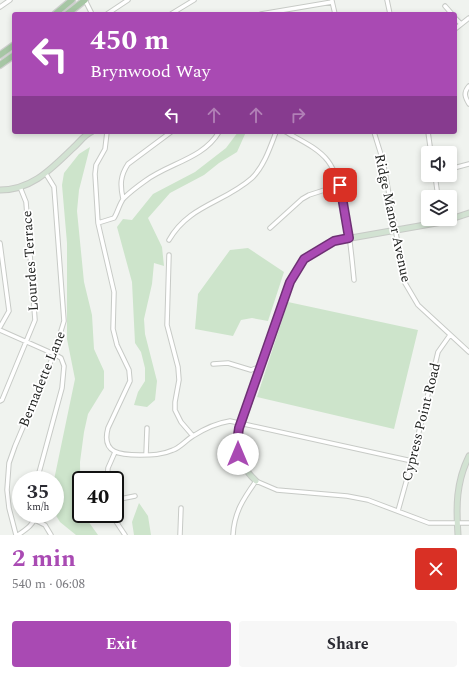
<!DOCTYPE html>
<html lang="en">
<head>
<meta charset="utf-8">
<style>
	body { margin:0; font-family:Spectral,serif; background:#f7f7f7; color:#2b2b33; height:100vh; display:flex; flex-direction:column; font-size:15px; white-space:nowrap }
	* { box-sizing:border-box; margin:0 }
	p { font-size:13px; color:#7c7c81 }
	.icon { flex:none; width:22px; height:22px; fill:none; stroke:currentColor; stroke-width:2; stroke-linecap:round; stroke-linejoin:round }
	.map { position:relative; height:535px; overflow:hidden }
	.side { display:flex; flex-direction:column; background:#fff; flex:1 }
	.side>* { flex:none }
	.guide { position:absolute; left:12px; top:12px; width:445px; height:122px; border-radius:4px; box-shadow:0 2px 6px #0003; background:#a94ab3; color:#fff; overflow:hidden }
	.tools { position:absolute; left:421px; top:146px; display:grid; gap:8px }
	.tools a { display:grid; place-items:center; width:36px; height:36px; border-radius:4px; background:#fff; box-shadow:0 2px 6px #0003; font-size:20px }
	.speed { position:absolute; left:12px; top:471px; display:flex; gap:8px; font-size:20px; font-weight:700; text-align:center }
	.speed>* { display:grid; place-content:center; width:52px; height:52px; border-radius:50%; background:#fff; box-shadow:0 2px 6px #0003; line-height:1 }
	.speed small { font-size:10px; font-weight:400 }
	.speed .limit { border:2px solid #111; border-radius:6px; background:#fff; color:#111 }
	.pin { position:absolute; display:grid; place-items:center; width:34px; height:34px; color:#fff; margin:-17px; border-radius:8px; box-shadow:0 2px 6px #0006 }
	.me { position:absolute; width:44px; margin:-22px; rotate:0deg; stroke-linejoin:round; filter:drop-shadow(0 0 3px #0008) }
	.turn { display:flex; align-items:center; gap:14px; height:84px; padding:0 12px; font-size:18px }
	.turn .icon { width:52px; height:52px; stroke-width:2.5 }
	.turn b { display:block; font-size:28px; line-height:34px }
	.lanes { display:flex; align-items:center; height:38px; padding:0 12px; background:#0003; justify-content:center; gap:20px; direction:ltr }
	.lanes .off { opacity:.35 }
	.round { display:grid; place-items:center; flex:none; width:42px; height:42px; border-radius:4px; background:#f7f7f7 }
	.head { display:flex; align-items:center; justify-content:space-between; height:68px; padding:0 12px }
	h1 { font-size:24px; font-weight:700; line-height:30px; color:#a94ab3 }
	.cta { display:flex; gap:8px; margin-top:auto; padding:8px 12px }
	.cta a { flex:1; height:46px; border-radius:4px; background:#a94ab3; color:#fff; font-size:16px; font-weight:700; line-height:46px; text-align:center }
	.cta a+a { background:#f7f7f7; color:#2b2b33 }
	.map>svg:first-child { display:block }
	.green { fill:#cde4cb }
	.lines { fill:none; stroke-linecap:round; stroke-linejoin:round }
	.street-casing { stroke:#c7cac6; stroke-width:5.5 }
	.secondary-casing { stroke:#c7cac6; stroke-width:7 }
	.primary-casing { stroke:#cecfce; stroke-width:8 }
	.street { stroke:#fff; stroke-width:3.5 }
	.secondary { stroke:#d2e2d2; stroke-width:5 }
	.primary { stroke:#a6c6a4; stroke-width:5.5 }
	.route-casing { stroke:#6e3074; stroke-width:10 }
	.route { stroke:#a94ab3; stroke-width:7 }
	.labels { text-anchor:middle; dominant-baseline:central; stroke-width:3.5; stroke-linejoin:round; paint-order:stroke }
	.street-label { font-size:14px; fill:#212321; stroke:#fff }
</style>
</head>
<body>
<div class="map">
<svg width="469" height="535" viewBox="0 0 469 535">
	<rect width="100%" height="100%" fill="#f0f3ef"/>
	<path class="green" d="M238,132H246L237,152L219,163L204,175L170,193L148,218L162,247L164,266L154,263L152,284L144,319L145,334L157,381L155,400L147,407L134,405L138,392L145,381V368L141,352L135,343L132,282L117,227L123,219L132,220L153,194L195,172L226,148Z
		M90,147L79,190L77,211L84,282L92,315L94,349L104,371V388L88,414L84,432L80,462L81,514H83L98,535H76L60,522L55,514L54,480L75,379L67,339V243L62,185L64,173L79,154Z
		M248,248L284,272L268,321L252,318L241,320L233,336L195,329L198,294L230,250Z
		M288,302L418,330L394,429L257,397Z
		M139,503L148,516L151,535H134L132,522Z"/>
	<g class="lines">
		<defs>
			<path id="street" d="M85,0L92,14
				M387,0L390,14
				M332,1L335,14
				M445,6L452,14
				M0,7L10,0
				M107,14L128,0
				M171,14L194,0
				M261,14L332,2
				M455,18L461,24
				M455,29L469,18
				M469,86C463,93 465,97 469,104
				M107,132L105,149L96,165L95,174L98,223L114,292L113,329L117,345L129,370L130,381L108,428C101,454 121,455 140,455C152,455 162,455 173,450C181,447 186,440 193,436C204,429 217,423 230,421L412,461
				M286,132C300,140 318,148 328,161C346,185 351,250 354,280
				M374,132L383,161L405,283L418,305L469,352
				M428,132L431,153
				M450,169L469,164
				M435,175L438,197
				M123,199C120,185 120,176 128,164L171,132
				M98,223L114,218C118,212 119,204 124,198C130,192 138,186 145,181C169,163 203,159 219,132
				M270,228L302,199L309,195L340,185
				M169,240C189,205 224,203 252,178C264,166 270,148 276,132
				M0,243L9,311L0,327
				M169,255L167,325L178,367L179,380L175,402V410L181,422L193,436
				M0,330L54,354L61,358L64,366L62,388L37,480
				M213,364L228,363L251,370L262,366
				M0,401L2,400L35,320L26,202L20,187
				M146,455L147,428
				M107,480L108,468L115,452
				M115,500L135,496
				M398,511L412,461L438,352L450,335
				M111,514L125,535
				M35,520L45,525L51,535
				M16,535L9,508L7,490L9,463L15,446L54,354L64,321L54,187L46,174
				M18,535C27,529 34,524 37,514
				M180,535L181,508
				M233,535C234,513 243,499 256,481L277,490L347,496L368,500L429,523H469"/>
			<path id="secondary" d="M0,190C32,190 51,169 73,148C79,143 84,135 91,132
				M256,481C242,468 236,454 238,435L290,282L304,259L334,241L442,222L469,213
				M458,535C456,507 456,482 469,456"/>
			<path id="primary" d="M55,14L72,0
				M67,14L85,0
				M0,55L14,45
				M0,65L14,55"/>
		</defs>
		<use href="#street" class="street-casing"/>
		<use href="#secondary" class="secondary-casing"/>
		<use href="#primary" class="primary-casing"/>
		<use href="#street" class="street"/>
		<use href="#secondary" class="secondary"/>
		<use href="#primary" class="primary"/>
	</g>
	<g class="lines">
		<defs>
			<path id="route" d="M238,454L237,442L239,428L290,282L304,259L334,241L349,238L340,185"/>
		</defs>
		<use href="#route" class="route-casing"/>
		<use href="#route" class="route"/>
	</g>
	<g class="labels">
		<g class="street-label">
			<text transform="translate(393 218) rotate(78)">Ridge Manor Avenue</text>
			<text transform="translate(30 261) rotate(-94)">Lourdes Terrace</text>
			<text transform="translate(42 379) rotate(-68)">Bernadette Lane</text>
			<text transform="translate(421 422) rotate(-76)">Cypress Point Road</text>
		</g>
	</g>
</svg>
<div class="tools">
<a><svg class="icon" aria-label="sound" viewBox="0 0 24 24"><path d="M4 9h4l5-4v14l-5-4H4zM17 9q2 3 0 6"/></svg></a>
<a><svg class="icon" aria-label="layers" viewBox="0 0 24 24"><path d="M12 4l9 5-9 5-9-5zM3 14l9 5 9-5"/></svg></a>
</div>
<div class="speed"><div>35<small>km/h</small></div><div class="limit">40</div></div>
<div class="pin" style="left:340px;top:185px;background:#d93025"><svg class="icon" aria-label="arrive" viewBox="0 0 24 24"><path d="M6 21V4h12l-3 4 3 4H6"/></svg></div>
<svg class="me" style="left:238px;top:454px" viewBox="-20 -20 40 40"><circle r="19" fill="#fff"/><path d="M0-13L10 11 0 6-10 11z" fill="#a94ab3"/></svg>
<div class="guide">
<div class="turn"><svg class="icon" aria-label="left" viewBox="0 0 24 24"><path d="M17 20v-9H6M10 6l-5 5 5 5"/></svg><div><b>450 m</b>Brynwood Way</div></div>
<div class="lanes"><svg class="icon" aria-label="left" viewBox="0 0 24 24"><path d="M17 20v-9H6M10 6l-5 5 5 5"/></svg><svg class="icon off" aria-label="ahead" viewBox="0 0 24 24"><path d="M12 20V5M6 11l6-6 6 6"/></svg><svg class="icon off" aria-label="ahead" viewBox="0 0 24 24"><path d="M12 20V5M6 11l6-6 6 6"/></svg><svg class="icon off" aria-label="right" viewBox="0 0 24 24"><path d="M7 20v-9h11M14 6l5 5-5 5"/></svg></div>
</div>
</div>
<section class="side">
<div class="head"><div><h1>2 min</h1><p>540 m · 06:08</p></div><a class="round" style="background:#d93025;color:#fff"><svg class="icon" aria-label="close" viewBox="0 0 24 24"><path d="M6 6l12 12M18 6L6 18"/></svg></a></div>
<div class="cta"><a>Exit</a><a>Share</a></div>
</section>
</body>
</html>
